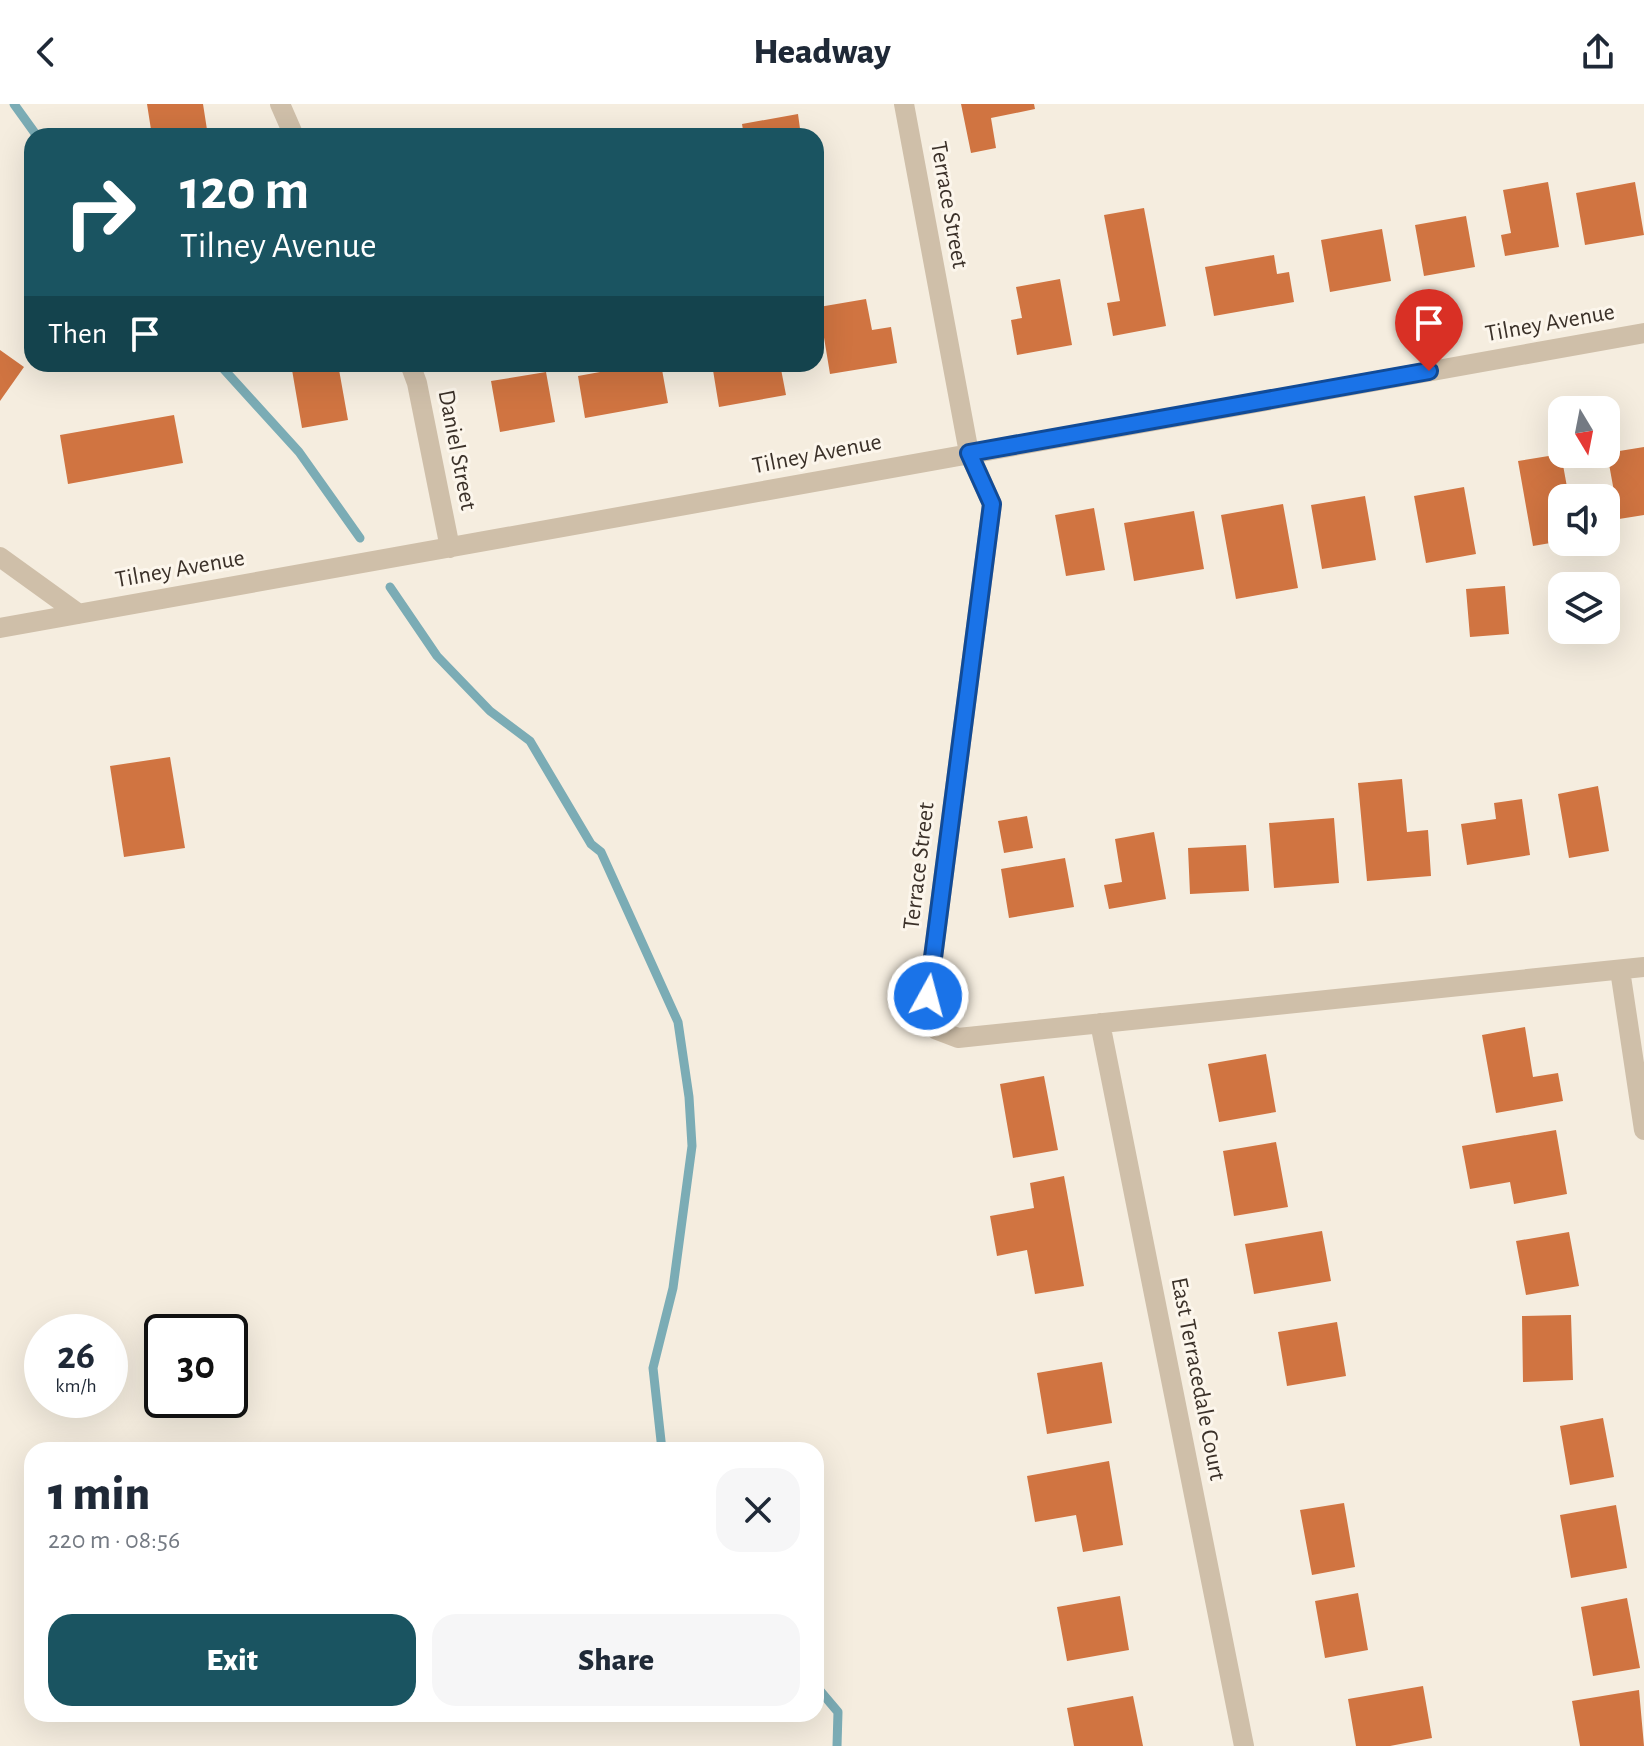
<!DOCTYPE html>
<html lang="en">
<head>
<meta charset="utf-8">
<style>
	body { margin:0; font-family:"Alegreya Sans",sans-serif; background:#f6f6f7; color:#1f2937; height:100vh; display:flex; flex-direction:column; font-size:30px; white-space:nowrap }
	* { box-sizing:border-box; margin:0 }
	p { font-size:26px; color:#747a83 }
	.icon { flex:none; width:44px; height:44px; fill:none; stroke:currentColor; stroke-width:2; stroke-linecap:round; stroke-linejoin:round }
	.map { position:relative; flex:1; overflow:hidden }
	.side { position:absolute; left:24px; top:1338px; width:800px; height:280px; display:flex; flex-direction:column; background:#fff; border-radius:24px; box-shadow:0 8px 32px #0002 }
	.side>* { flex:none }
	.hud { position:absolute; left:24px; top:24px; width:800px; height:244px; border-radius:24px; box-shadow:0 8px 32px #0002; background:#1a5461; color:#fff; overflow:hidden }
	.needle { width:52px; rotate:170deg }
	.buttons { position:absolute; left:1548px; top:292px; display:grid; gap:16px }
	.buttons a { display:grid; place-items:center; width:72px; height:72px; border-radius:16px; background:#fff; box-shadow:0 8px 32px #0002; font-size:40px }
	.speed { position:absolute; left:24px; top:1210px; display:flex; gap:16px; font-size:40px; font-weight:700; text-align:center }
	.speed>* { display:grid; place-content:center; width:104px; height:104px; border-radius:50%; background:#fff; box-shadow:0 8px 32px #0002; line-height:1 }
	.speed small { font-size:20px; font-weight:400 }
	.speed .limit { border:4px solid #111; border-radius:12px; background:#fff; color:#111 }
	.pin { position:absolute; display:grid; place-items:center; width:68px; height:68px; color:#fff; margin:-82px -34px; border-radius:50% 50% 50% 0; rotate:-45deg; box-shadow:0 0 8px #0007 }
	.pin .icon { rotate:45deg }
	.me { position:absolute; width:88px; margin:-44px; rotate:7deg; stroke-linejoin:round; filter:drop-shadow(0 0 6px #0008) }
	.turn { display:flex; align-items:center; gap:28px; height:168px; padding:0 24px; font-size:36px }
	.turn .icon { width:104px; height:104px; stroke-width:2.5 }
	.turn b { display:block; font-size:56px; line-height:68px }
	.then { display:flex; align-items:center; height:76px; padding:0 24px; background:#0003; gap:16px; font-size:30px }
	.round { display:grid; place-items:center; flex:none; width:84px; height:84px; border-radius:24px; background:#f6f6f7 }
	.head { display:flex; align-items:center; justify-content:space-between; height:136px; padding:0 24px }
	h1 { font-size:48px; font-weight:800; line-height:60px }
	.action { display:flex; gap:16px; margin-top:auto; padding:16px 24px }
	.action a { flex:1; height:92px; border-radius:24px; background:#1a5461; color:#fff; font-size:32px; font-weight:800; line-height:92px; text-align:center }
	.action a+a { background:#f6f6f7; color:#1f2937 }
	header { display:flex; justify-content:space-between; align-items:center; height:104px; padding:0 24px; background:#fff; font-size:36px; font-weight:800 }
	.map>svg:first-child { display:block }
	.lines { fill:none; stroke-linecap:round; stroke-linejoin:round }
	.stream { stroke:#7bacb5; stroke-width:9 }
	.building { fill:#d07441 }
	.minor { stroke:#cfbfa9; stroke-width:20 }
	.route-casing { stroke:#114b97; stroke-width:20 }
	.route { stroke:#1a73e8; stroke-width:14 }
	.labels { text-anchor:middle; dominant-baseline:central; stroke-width:6; stroke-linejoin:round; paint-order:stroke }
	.street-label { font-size:24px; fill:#3b3129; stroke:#fcf6ec }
</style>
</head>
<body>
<header><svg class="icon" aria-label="back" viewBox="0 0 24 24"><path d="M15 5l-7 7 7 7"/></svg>Headway<svg class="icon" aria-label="share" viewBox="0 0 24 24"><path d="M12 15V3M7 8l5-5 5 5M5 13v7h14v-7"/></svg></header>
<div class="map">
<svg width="1644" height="1642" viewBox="0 0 1644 1642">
	<rect width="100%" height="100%" fill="#f5eddf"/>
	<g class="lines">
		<path class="stream" d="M14,0L37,32
			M219,260L299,348L360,434
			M390,483L437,552L490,607L530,637L591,740L601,748L678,918L689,993L692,1042L673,1184L653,1264L662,1346
			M816,1582L838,1608L837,1642"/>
	</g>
	<path class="building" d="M147,0H203L208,32H152Z
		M961,0H1034L1035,5L991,14L996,44L971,49Z
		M798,10L801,32H744L742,20Z
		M1548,78L1559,143L1505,152L1501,131L1511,129L1503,86Z
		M1635,78L1644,131L1585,141L1576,89Z
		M1144,104L1166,222L1113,232L1107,199L1120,197L1104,111Z
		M1466,112L1475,163L1424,172L1415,121Z
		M1382,125L1391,177L1330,188L1321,136Z
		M1274,151L1277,170L1289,168L1294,198L1214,212L1205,163Z
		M1060,175L1072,241L1017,251L1011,216L1022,214L1016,183Z
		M866,195L872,226L891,223L897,259L830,270L819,203Z
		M0,246L24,263L0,297Z
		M291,260H338L348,316L302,324Z
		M644,260H661L668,299L585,314L578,272Z
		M712,260H780L786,291L719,303Z
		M546,268L555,318L500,328L491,277Z
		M174,311L183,359L68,380L60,331Z
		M1644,343V411L1619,415L1607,349Z
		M1561,350L1569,394H1562V437L1533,442L1518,357Z
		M1464,383L1476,450L1426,459L1414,392Z
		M1365,392L1376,456L1322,465L1311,401Z
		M1283,400L1298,484L1236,495L1221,411Z
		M1094,404L1105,466L1066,472L1055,411Z
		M1194,407L1204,465L1134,477L1124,419Z
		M1505,482L1509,530L1470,533L1466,485Z
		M170,653L185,744L124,753L110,662Z
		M1402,675L1407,728L1428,726L1431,772L1367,777L1358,679Z
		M1598,682L1609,747L1569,754L1558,690Z
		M1522,695L1530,751L1467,761L1461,720L1496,715L1494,699Z
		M1027,712L1033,744L1004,749L998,717Z
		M1334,714L1339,779L1274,784L1269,719Z
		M1154,728L1166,795L1109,805L1104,781L1122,778L1115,735Z
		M1246,741L1249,787L1190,790L1188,744Z
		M1065,754L1074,803L1009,814L1001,765Z
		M1525,923L1533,973L1558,969L1563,997L1496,1009L1482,931Z
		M1266,950L1276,1008L1219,1018L1208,960Z
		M1044,972L1058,1046L1013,1054L1000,980Z
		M1556,1026L1567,1090L1514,1100L1510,1078L1470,1085L1462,1042Z
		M1276,1038L1288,1103L1234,1112L1223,1047Z
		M1064,1072L1084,1182L1035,1190L1027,1146L997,1152L990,1112L1034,1104L1030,1079Z
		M1322,1127L1331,1177L1254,1190L1245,1140Z
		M1569,1128L1579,1182L1526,1191L1516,1137Z
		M1571,1211L1573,1276L1523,1278L1522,1212Z
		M1337,1218L1346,1272L1287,1282L1278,1228Z
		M1102,1258L1112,1319L1047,1330L1037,1269Z
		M1603,1314L1614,1373L1570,1381L1560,1322Z
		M1109,1357L1123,1441L1083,1448L1076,1411L1035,1418L1027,1372Z
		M1344,1399L1355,1463L1312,1471L1300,1406Z
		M1616,1401L1627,1464L1571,1474L1560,1411Z
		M1358,1489L1368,1546L1325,1554L1315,1497Z
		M1120,1492L1129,1546L1067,1557L1057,1503Z
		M1627,1494L1640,1564L1593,1572L1581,1503Z
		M1423,1582L1432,1634L1390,1642H1356L1348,1595Z
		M1639,1586L1644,1642H1580L1572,1597Z
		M1133,1592L1143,1642H1074L1067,1604Z"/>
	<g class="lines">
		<path class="minor" d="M280,0L294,32
			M904,0L969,349L992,400L928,892L937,926L958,934L1644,863
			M410,260L417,279L450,444
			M0,453L79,510
			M0,524L1644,229
			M1620,866L1644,1026
			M1100,919L1244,1642"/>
	</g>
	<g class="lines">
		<defs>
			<path id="route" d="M928,892L992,400L969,349L1429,267"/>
		</defs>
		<use href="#route" class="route-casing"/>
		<use href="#route" class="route"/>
	</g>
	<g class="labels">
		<g class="street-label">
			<text transform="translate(949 101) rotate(80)">Terrace Street</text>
			<text transform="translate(1550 219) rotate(-10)">Tilney Avenue</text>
			<text transform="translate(457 346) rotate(79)">Daniel Street</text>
			<text transform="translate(817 350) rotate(-11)">Tilney Avenue</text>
			<text transform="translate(180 465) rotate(-10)">Tilney Avenue</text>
			<text transform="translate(919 762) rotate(-83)">Terrace Street</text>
			<text transform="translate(1198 1275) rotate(79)">East Terracedale Court</text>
		</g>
	</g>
</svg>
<div class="buttons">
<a><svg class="needle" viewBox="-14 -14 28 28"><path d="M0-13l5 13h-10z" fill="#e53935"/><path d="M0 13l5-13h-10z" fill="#747a83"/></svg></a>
<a><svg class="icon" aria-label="sound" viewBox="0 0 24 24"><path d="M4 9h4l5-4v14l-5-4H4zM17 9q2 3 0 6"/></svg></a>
<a><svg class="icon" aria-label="layers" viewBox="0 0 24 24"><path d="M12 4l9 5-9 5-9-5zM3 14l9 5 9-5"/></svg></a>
</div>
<div class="speed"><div>26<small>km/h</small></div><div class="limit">30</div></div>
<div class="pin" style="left:1429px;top:267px;background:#d93025"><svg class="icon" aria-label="arrive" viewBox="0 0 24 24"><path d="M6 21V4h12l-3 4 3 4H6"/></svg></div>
<svg class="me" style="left:928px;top:892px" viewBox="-20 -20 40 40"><circle r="17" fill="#1a73e8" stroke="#fff" stroke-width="3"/><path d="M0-11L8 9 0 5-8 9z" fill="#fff"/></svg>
<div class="hud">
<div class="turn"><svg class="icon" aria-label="right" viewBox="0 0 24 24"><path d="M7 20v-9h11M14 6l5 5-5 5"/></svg><div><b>120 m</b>Tilney Avenue</div></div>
<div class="then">Then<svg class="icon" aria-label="arrive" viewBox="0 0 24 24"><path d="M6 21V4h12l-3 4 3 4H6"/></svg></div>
</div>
<section class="side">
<div class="head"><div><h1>1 min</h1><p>220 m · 08:56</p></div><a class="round"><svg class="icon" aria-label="close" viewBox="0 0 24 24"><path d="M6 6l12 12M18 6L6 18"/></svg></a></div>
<div class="action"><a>Exit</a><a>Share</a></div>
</section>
</div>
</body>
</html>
